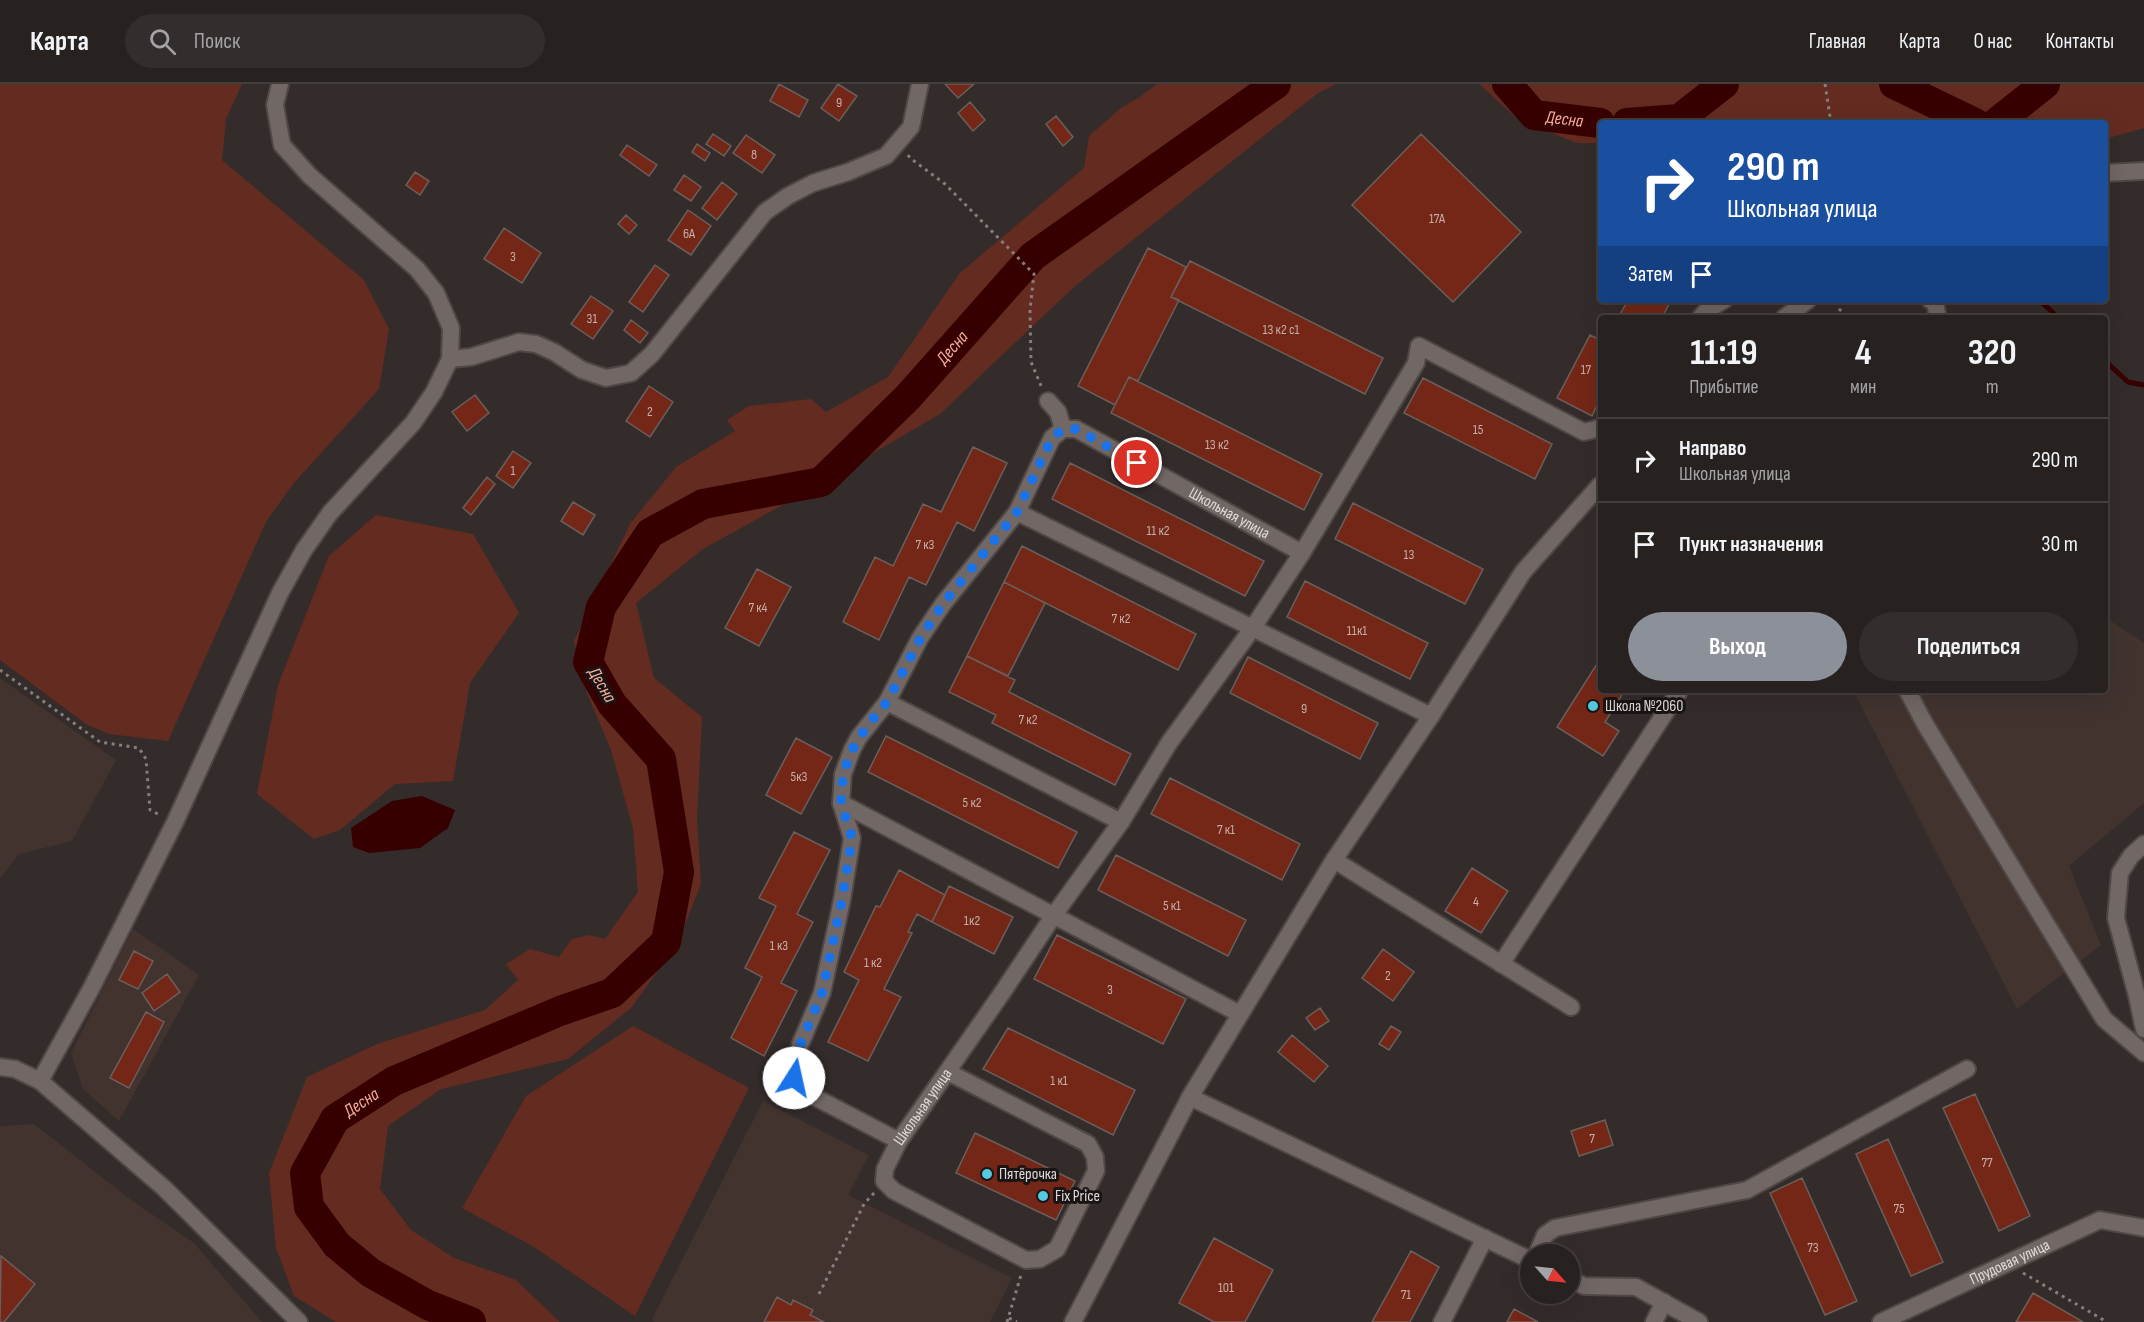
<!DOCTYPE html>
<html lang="ru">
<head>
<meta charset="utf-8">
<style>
	body { margin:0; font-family:"Sofia Sans Condensed",sans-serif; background:#332e2d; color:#f1f3f6; height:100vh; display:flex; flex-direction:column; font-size:22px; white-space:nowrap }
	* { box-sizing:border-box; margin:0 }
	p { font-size:20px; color:#a4a3a5 }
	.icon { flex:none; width:33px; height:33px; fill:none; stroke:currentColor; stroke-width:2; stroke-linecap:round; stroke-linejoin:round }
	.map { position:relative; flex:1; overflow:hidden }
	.details { position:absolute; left:1598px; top:231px; width:510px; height:378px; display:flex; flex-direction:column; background:#272120; border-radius:6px; box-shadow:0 6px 24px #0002,0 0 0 2px #433e3e }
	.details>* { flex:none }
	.top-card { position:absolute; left:1598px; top:36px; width:510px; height:183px; border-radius:6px; box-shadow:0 6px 24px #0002,0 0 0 2px #433e3e; background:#1a4fa0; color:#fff; overflow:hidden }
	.needle { width:39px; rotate:117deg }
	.buttons { position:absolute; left:1520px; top:1160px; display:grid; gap:12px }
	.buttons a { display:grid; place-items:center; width:60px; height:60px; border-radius:50%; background:#272120; box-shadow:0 6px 24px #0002,0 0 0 2px #433e3e; font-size:30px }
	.pin { position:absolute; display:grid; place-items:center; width:51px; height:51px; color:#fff; margin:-26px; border:3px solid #fff; border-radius:50%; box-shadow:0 2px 6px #0007 }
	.me { position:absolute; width:66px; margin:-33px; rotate:10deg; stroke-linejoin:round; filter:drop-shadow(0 0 4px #0008) }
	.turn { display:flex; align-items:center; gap:21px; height:126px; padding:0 30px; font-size:27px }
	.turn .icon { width:78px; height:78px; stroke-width:2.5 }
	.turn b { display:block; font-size:42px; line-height:51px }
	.then { display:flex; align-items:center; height:57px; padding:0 30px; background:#0003; gap:12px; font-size:22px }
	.eta { display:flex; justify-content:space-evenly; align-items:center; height:102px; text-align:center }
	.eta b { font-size:36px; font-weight:700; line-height:42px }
	.cta { display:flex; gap:12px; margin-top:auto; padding:12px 30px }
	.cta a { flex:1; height:69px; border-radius:36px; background:#8c9099; color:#fff; font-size:24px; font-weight:700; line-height:69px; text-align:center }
	.cta a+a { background:#332e2d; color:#f1f3f6 }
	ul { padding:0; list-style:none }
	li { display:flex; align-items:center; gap:18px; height:84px; padding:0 30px; border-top:2px solid #433e3e }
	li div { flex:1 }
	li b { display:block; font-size:22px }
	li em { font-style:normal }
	header { display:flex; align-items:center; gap:36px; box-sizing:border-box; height:84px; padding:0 30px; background:#272120; border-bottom:2px solid #433e3e }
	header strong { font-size:28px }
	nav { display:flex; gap:33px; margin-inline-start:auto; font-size:21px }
	.search { width:420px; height:54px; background:#332e2d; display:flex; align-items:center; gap:15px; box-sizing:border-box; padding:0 21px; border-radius:33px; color:#a4a3a5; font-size:22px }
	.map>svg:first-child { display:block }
	.built { fill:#42332f }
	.green { fill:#642c20 }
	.water { fill:#370000 }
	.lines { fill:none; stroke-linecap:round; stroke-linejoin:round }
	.stream { stroke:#370000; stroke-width:5 }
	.river { stroke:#370000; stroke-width:30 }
	.building { fill:#742717; stroke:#69605d; stroke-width:1.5 }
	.minor-casing { stroke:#4f4746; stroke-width:20 }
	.path { stroke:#857e7c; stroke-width:3; stroke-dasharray:3 4.5; stroke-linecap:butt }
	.minor { stroke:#716765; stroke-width:16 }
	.route { stroke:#1a73e8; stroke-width:10; stroke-dasharray:0 18 }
	.poi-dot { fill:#56c9e1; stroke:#191514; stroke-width:2 }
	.labels { text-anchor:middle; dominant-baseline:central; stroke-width:6; stroke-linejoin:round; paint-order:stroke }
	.number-label { font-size:14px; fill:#c5ada8 }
	.street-label { font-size:16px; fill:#e0dad9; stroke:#191514 }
	.poi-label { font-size:16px; fill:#e0dad9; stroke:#191514; text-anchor:start }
	.water-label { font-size:18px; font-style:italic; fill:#f3ad9d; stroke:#191514 }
</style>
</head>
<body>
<header>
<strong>Карта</strong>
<div class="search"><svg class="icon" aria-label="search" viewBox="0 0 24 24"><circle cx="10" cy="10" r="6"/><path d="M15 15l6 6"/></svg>Поиск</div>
<nav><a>Главная</a><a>Карта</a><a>О нас</a><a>Контакты</a></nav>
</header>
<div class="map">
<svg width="2144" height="1238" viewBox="0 0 2144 1238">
	<rect width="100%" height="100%" fill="#342c2a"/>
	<path class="built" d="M2105,533L2144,559V719L2069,782L2101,861L2017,925L1853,606H2104Z
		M0,594L116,676L72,757L19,770L0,795Z
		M133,845L199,891L119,1037L83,1005L71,969Z
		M763,1017L869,1071L848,1111L1012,1194L990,1238H654L652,1235Z
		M34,1040L131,1116L194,1159L262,1238H0V1042Z"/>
	<path class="green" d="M0,0H242L226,35L222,76L364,196L389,245L379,305L293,400L266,438L168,657L109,650L86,640L0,576Z
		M1157,0H1336L1318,9L1075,202L940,330L822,399L703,465L636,519L654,594L702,633L697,736L701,800L677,860L631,924L568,975L441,1005L388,1042L380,1105L411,1146L454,1174L516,1196L560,1238H336L294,1212L276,1164L269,1089L307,993L377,960L485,926L518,896L506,880L530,865L559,873L572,855L589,851L605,855L638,808L633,744L611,666L587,609L574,557L630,440L676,383L735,347L727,336L749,322L811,315L826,328L888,293L960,189L1084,84L1089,52L1121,24L1140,13Z
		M1479,0H2144V44L2105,55L2104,39H1600V59H1577L1519,36Z
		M376,431L473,450L519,529L470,599L453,697L395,700L340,746L314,755L257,710L278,601L329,472Z
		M633,942L749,1004L635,1232L534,1163L462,1124L526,1012Z"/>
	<path class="water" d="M422,712L455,726L448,744L420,764L369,769L353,763L351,744L392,717Z"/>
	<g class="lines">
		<path class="stream" d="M2039,216L2059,234
			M2104,276L2128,298L2144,301"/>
		<g class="river">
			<path id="s1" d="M1507,0L1534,31L1600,39"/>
			<path d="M1894,0L1975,39"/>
			<path d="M1627,39L1679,35L1724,0"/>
			<path d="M1996,39L2045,0"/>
			<path id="s2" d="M471,1238L428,1221L371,1189L337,1161L309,1123L305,1089L335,1035L394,997L560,927L612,909L666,858L679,788L661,675L612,620L588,578L601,523L650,449L703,420L821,398L908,313L1033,172L1276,0"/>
		</g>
	</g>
	<path class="building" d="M779,0L808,16L799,33L770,17Z
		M838,0L857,12L839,37L821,24Z
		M945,0H974L958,14Z
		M970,18L985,36L973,47L958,29Z
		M1056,32L1073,53L1063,62L1046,40Z
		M713,50L731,62L724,72L706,60Z
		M1421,50L1521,148L1453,218L1352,121Z
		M746,51L775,71L762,89L733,69Z
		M697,60L710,69L705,77L692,68Z
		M627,61L657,81L649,92L620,71Z
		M415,88L429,97L420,111L406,101Z
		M684,91L701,103L691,117L674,106Z
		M722,98L737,110L717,136L702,124Z
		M688,126L711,142L691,171L668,156Z
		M626,131L637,141L629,150L618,140Z
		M504,144L541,169L522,199L484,175Z
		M1148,164L1186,183L1171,213L1179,216L1138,297L1129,293L1115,321L1078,302Z
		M1190,177L1383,274L1365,310L1171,213Z
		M655,181L669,191L643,228L629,218Z
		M591,212L613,227L593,255L571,240Z
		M1628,216H1671L1662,234H1618Z
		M631,236L648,249L640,259L624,246Z
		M1590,251L1600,256V315L1592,332L1557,314Z
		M1129,293L1322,390L1304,426L1111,329Z
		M1423,294L1552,360L1535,395L1404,329Z
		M649,302L673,318L650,353L626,337Z
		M475,311L489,329L467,347L452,328Z
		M973,363L1007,379L974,447L957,438L926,501L909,493L879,556L843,538L875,473L893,482L923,420L941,428Z
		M513,367L531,379L513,404L496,392Z
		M1070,379L1264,477L1245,512L1052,415Z
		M487,393L495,400L471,431L463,424Z
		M573,418L595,431L583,451L561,437Z
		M1353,419L1483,485L1465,520L1335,455Z
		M1022,462L1196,550L1178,586L1004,498Z
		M757,485L791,503L759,562L725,544Z
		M1305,497L1428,559L1410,595L1287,533Z
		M1004,498L1045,519L1008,592L967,572Z
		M967,572L1015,596L1009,608L1131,670L1115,701L992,639L996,631L949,608Z
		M1248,573L1378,639L1360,675L1230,609Z
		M1600,575V606H1625L1605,638L1619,647L1603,672L1557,643Z
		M886,652L1077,748L1058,784L868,688Z
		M796,654L832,673L801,730L766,711Z
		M1170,694L1300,760L1282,796L1151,730Z
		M794,748L830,766L797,830L813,838L781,899L797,907L764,972L731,954L762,893L745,884L776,822L759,814Z
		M1116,771L1246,836L1228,872L1098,806Z
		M1472,784L1508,807L1481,849L1445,827Z
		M899,786L945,811L932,838L917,830L908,848L912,849L884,905L901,913L868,977L828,958L859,896L844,888L876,822L880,823Z
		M949,802L1013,833L994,870L932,838Z
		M1057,851L1186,915L1163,960L1034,895Z
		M1383,865L1414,888L1393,917L1362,894Z
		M134,867L153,877L138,905L119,896Z
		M167,890L180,908L154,927L142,909Z
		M1320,924L1329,937L1315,946L1306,934Z
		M146,928L164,938L129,1004L110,994Z
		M1391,942L1401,948L1389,966L1379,960Z
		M1008,944L1135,1006L1113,1051L983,985Z
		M1292,951L1328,982L1314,998L1278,968Z
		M1975,1010L2030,1132L1999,1147L1943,1024Z
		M1605,1036L1613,1061L1579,1072L1571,1047Z
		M975,1049L1075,1097L1056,1136L956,1089Z
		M1888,1055L1943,1178L1911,1192L1856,1070Z
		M1802,1094L1857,1217L1825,1231L1770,1109Z
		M1214,1154L1273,1186L1245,1238H1214L1179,1219Z
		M1411,1167L1439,1183L1410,1238H1372Z
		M1,1172L35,1200L4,1238H0Z
		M2033,1209L2083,1238H2016Z
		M777,1213L791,1221L793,1216L813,1226L810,1231L824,1238H764Z
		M1514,1225L1538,1238H1507Z"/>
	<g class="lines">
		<defs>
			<g id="minor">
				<path d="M2104,89L2144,87"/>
				<path d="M1930,216L1935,219L1938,234"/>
				<path d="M1700,234L1707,226L1724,216"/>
				<path d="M1784,234L1808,216"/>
				<path d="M450,275L471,273L519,258L536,260L554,268L582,286L606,294L631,289L652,270L765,128L788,112L813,99L848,88L886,72L911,43L920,0"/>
				<path d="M1048,317L1058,328L1063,345"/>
				<path d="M1017,428L1431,632"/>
				<path d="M1907,606L1925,640L2104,935L2144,969"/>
				<path d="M887,618L859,653L852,666L843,690L841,719L852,754L842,816L822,909L800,961L794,994L805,1008L899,1057"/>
				<path d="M841,719L1240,930"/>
				<path id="s3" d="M1121,738L887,618L920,554L943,520L1017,428L1052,354L1063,345H1076L1302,469"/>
				<path d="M2144,760L2131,772L2120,789L2116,834L2137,912L2144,945"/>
				<path d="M1334,776L1571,923"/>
				<path d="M1501,880L1680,606"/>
				<path d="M0,983L15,985L40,997L164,1104L299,1238"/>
				<path id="s4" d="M948,988L1088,1060L1095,1073L1096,1087L1057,1165L1040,1175L1026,1176L894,1107L884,1097L885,1085L899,1057L1002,909L1054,831L1121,738L1169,659L1252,545L1302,469L1416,279L1419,262L1584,348L1600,344"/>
				<path d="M40,997L92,903L175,738L280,509L304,466L330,429L413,339L434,308L450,275L451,244L436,209L417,185L310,92L282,61L275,21L280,0"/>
				<path d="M1190,1013L1530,1176"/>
				<path d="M1537,1170L1545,1151L1555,1144L1747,1106L1967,985"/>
				<path d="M1569,1195L1584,1202L1636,1203L1699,1238"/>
				<path d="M1073,1238L1190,1013L1334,776L1431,632L1523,488L1600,401"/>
				<path d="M1442,1238L1485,1154"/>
				<path d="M1654,1238L1664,1218"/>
				<path id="s5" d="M1881,1238L2100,1136L2144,1144"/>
			</g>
		</defs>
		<use href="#minor" class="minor-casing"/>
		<path class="path" d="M1825,0L1831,39
			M908,71L910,74L945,100L1034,190L1030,226L1031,278L1042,304
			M1836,234L1845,216
			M0,586L100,658L139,664L146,675L150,726L160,731
			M2023,1189L2107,1238
			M819,1210L864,1120L874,1109
			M1009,1234L1017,1238
			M1007,1238L1021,1191"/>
		<use href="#minor" class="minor"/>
	</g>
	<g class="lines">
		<path class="route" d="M794,994L800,961L822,909L842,816L852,754L841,719L843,690L852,666L867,642L887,618L920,555L943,520L1017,428L1052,354L1063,345H1076L1137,379"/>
	</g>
	<g class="poi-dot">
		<circle cx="1593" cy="622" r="6"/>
		<circle cx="987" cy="1090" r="6"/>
		<circle cx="1043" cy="1112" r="6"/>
	</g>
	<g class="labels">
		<g class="number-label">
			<text x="839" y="18">9</text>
			<text x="754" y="70">8</text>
			<text x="1437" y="134">17А</text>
			<text x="689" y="149">6А</text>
			<text x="513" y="172">3</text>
			<text x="592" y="234">31</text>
			<text x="1281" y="245">13 к2 с1</text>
			<text x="1586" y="285">17</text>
			<text x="650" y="327">2</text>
			<text x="1478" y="345">15</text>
			<text x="1217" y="360">13 к2</text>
			<text x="513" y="386">1</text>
			<text x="1158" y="446">11 к2</text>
			<text x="925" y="460">7 к3</text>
			<text x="1409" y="470">13</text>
			<text x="758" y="523">7 к4</text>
			<text x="1121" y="534">7 к2</text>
			<text x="1357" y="546">11к1</text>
			<text x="1304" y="624">9</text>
			<text x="1028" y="635">7 к2</text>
			<text x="799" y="692">5к3</text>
			<text x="972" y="718">5 к2</text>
			<text x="1226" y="745">7 к1</text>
			<text x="1476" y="817">4</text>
			<text x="1172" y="821">5 к1</text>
			<text x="972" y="836">1к2</text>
			<text x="779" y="861">1 к3</text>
			<text x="873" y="878">1 к2</text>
			<text x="1388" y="891">2</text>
			<text x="1110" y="905">3</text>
			<text x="1059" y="996">1 к1</text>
			<text x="1592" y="1054">7</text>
			<text x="1987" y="1078">77</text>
			<text x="1899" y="1124">75</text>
			<text x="1813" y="1163">73</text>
			<text x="1226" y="1203">101</text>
			<text x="1406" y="1210">71</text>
		</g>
		<g class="street-label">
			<text stroke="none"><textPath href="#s3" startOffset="778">Школьная улица</textPath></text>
			<text stroke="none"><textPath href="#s4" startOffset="555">Школьная улица</textPath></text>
			<text stroke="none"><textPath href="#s5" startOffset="142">Прудовая улица</textPath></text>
		</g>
		<g class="poi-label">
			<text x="1605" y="622">Школа №2060</text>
			<text x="999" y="1090">Пятёрочка</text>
			<text x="1055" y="1112">Fix Price</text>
		</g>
		<g class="water-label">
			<text stroke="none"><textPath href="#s1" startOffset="72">Десна</textPath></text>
			<text stroke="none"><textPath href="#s2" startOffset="1500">Десна</textPath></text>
			<text transform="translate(602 601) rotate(60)">Десна</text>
			<text stroke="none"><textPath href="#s2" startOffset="330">Десна</textPath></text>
		</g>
	</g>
</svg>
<div class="buttons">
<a><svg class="needle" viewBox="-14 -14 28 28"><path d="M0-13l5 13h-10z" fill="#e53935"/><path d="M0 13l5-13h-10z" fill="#a4a3a5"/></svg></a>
</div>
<div class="pin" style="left:1137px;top:379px;background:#d93025"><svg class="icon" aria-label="arrive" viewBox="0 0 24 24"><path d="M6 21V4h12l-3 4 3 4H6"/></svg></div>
<svg class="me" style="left:794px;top:994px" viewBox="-20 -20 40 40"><circle r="19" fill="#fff"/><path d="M0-13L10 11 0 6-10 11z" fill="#1a73e8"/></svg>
<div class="top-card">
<div class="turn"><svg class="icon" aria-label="right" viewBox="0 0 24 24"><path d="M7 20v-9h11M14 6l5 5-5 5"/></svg><div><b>290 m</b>Школьная улица</div></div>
<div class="then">Затем<svg class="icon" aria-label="arrive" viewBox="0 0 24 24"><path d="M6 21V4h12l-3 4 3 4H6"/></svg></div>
</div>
<section class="details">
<div class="eta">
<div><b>11:19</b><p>Прибытие</p></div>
<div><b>4</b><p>мин</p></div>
<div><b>320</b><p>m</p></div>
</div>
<ul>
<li><svg class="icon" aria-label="right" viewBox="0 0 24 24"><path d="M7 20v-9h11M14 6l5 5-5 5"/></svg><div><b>Направо</b><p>Школьная улица</p></div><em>290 m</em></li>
<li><svg class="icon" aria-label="arrive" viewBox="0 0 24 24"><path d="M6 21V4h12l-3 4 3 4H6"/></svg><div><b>Пункт назначения</b></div><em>30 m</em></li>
</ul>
<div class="cta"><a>Выход</a><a>Поделиться</a></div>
</section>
</div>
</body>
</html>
